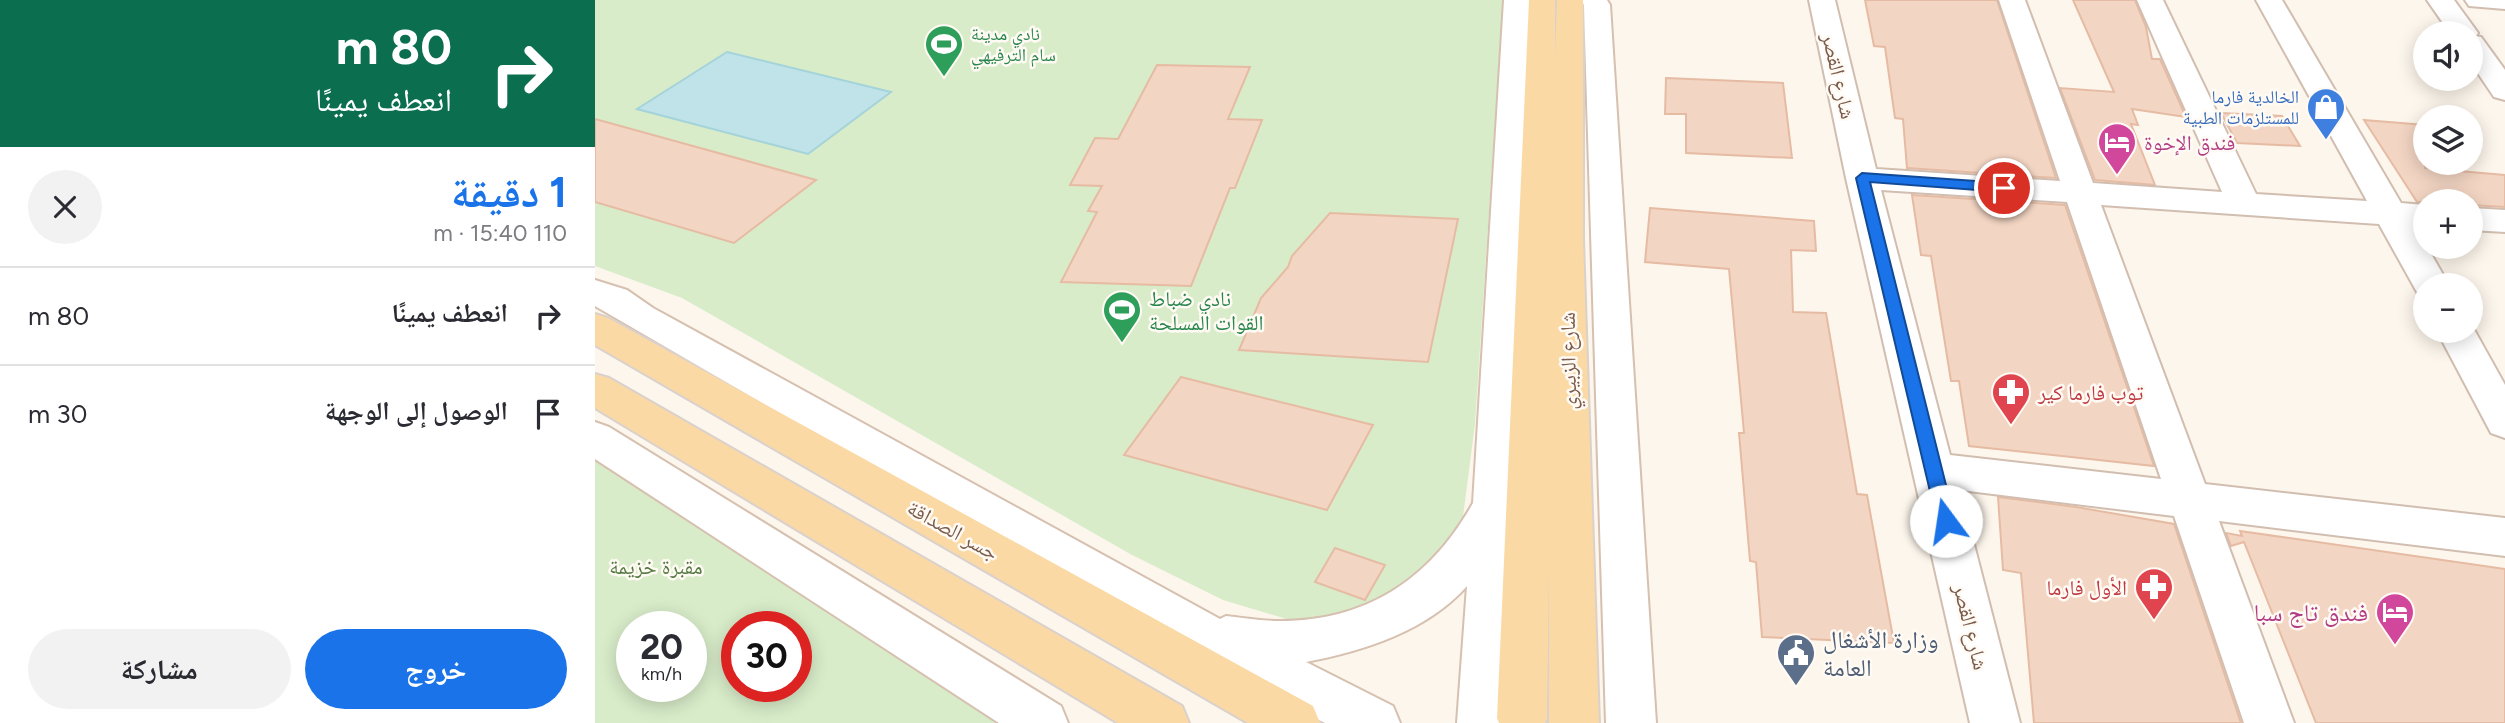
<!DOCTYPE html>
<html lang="ar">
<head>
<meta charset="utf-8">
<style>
	body { margin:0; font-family:Figtree,"Noto Naskh Arabic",sans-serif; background:#f2f2f3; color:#2b2b33; direction:rtl; height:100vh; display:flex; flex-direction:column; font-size:26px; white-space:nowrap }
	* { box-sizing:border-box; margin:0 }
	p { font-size:23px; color:#7c7c81 }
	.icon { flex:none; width:38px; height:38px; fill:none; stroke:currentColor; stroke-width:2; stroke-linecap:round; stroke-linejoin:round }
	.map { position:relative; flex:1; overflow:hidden; direction:ltr }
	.side { display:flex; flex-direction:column; background:#fff; width:595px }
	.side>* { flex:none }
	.top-card { background:#0b6e4f; color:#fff; overflow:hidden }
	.fabs { position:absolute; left:1818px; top:21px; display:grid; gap:14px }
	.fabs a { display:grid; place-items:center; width:70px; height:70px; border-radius:50%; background:#fff; box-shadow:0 4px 18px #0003; font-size:35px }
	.speed { position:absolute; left:21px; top:611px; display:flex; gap:14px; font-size:35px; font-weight:700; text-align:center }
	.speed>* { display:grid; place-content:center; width:91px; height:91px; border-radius:50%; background:#fff; box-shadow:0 4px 18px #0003; line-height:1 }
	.speed small { font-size:18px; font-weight:400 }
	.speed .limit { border:10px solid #d22; background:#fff; color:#111 }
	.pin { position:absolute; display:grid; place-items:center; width:60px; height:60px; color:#fff; margin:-30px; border:4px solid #fff; border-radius:50%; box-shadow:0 2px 7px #0007 }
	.me { position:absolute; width:77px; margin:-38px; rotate:346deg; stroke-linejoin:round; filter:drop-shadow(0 0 5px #0008) }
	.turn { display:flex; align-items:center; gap:24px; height:147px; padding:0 28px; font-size:32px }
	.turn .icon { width:91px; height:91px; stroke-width:2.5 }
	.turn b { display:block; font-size:49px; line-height:60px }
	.round { display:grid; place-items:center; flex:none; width:74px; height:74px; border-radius:37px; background:#f2f2f3 }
	.head { display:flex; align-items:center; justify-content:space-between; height:119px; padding:0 28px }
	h1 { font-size:42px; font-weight:700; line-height:52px; color:#1a73e8 }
	.button { display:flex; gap:14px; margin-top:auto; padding:14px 28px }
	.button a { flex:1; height:80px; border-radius:42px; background:#1a73e8; color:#fff; font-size:28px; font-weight:700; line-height:80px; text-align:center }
	.button a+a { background:#f2f2f3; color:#2b2b33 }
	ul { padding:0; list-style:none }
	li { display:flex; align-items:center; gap:21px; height:98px; padding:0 28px; border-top:2px solid #e1e1e2 }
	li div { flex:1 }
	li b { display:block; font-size:26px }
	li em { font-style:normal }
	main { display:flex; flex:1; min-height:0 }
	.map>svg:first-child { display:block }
	.green { fill:#d8ecc9; fill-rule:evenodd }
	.water { fill:#bfe3e8; stroke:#a5d3da; stroke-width:2 }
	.building { fill:#f3d5c3; stroke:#e6bba3; stroke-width:2 }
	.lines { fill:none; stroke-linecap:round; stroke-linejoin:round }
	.minor-casing { stroke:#d1beb0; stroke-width:4 }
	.secondary-casing { stroke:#d6c0b0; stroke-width:4 }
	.primary-casing { stroke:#dad1cd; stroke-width:4 }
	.minor { fill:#fff; fill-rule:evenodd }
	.secondary { fill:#fff; fill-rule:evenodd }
	.primary { fill:#fbd9a5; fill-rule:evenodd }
	.route { fill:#1a73e8; stroke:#114b97; stroke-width:2 }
	.labels { text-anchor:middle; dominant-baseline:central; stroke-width:5; stroke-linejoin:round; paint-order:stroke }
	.far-leisure-label { font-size:18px; fill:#27864d; stroke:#fffaf3; text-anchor:start }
	.far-shop-label { font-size:18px; fill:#366cbe; stroke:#fffaf3; text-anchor:end }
	.street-label { font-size:21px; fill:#7a5c4d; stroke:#fffaf3 }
	.hotel-label { font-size:21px; fill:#b23c85; stroke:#fffaf3; text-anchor:start }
	.leisure-label { font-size:21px; fill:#27864d; stroke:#fffaf3; text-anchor:start }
	.health-label { font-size:21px; fill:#be3a42; stroke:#fffaf3; text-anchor:start }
	.park-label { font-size:21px; fill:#537a41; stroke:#fffaf3 }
	.near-hotel-label { font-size:24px; fill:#b23c85; stroke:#fffaf3; text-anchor:end }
	.near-service-label { font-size:24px; fill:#4e5e75; stroke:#fffaf3; text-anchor:start }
</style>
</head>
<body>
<main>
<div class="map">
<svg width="1910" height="723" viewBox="0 0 1910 723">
	<rect width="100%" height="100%" fill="#fdf6ec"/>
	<path class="green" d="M0,0H908L880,424L865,540L824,586L766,613L705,623L628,600L537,555L87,298L0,266Z
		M0,460L155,550L405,723H0ZM37,626H96V686H37ZM142,626H201V686H142Z"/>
	<path class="water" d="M132,52L296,92L213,154L42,109Z"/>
	<path class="building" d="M1270,0H1402L1461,178L1312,168L1308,119L1300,118L1290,47L1279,46Z
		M1478,0H1540L1551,27L1557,59H1565L1591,117L1537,109L1543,125L1536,124L1560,185L1500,180L1465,88L1519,92Z
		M562,65L655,67L633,119L667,120L640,188H635L596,286L466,282L502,212L493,211L507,186L475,185L500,138L523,139Z
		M1071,78L1188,83L1197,158L1091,153V114H1070Z
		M1626,113L1687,116L1705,146L1642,143Z
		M0,119L221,180L139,243L0,202Z
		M1769,120L1830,125V168L1910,175V207L1876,205V201L1822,202Z
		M1317,195L1470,205L1559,466L1374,446L1364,381H1356L1336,256L1326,255Z
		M1055,208L1219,221L1221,251L1196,250L1198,312L1231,313L1262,494L1272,495L1299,643L1167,637L1161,562L1155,561L1144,433H1149L1134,269L1050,262Z
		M735,213L863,219L833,362L644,350L666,298L693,267L697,256Z
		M586,377L625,387L778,425L732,510L529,455Z
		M1403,497L1481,507L1579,524L1646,723H1439L1426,573L1408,570Z
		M1645,531L1910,569V723H1721L1649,542L1636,546L1631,533L1647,536Z
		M740,548L790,565L770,600L720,582Z"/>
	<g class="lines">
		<defs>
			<path id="minor" d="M1214,0H1240L1281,169L1465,181L1404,0H1430L1498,183L1627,192L1542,0H1568L1661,194L1772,201L1661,0H1687L1806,203L1830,205V227L1820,226L1854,285H1830V296L1823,294L1784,224L1506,205L1610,484L1910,518V556L1624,521L1699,723H1649L1579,516L1365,490L1425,723H1375L1251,178ZM1286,190L1472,202L1566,479L1355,455Z
				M1832,0H1859L1883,33L1881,36L1886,37L1910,70V100L1899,97L1876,63V33H1855Z
				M1870,0H1910V9L1874,6Z
				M1876,208L1910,210V232L1876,230Z
				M1876,324L1910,385V438L1896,433L1842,331H1876Z"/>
			<path id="secondary" d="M909,0H935L912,723H862L872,586C832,631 769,651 711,662L798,706L805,723H730L595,651L0,306V280L32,290L58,308L625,619L631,616C649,618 667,621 685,621C773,621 836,578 878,503Z
				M986,0H1012L1015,5L1061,723H1011L989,5Z
				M0,422L14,427L466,706L473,723H404L0,459Z"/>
			<path id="primary" d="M934,0H960V58L962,0H988V240L1004,723H954V564L952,718L950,723H904L902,718Z
				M0,314L13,318L718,706L725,723H653L0,345Z
				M0,374L14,378L587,706L594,723H523L0,408Z"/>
		</defs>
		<use href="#minor" class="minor-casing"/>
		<use href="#secondary" class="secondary-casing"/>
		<use href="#primary" class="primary-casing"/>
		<use href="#minor" class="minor"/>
		<use href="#secondary" class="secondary"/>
		<use href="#primary" class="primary"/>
	</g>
	<path class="route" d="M1267,173L1409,183L1415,188L1409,192L1275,182L1360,521L1357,526L1351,529L1344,526L1342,521L1261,178Z"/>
	<defs>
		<symbol id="stadium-pin" viewBox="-11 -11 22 30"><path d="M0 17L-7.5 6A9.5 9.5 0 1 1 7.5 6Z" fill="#2e9e5b" stroke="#fffaf3"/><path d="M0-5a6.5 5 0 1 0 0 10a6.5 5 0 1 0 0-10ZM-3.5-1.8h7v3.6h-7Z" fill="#fff"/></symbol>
		<symbol id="shop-pin" viewBox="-11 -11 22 30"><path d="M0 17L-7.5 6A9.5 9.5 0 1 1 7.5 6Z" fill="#3f7fe0" stroke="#fffaf3"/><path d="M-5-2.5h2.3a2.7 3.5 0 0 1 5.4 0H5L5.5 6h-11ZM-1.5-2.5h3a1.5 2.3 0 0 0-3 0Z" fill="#fff"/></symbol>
		<symbol id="hotel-pin" viewBox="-11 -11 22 30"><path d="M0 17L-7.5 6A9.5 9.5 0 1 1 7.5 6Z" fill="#d1479c" stroke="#fffaf3"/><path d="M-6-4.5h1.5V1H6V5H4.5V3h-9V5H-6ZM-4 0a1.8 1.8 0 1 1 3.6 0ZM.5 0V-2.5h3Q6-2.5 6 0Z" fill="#fff"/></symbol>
		<symbol id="pharmacy-pin" viewBox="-11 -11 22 30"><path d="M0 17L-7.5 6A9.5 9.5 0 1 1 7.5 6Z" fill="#e0444e" stroke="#fffaf3"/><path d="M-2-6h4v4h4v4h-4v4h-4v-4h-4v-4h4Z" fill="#fff"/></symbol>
		<symbol id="civic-pin" viewBox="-11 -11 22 30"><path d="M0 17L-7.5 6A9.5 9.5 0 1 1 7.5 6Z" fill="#5c6f8a" stroke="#fffaf3"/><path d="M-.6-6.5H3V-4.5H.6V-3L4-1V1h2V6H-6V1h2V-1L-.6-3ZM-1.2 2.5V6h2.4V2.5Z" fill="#fff"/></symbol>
	</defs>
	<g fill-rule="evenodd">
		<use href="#stadium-pin" x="327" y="22" width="44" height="60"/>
		<use href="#shop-pin" x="1709" y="85" width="44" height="60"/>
		<use href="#hotel-pin" x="1500" y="120" width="44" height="60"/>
		<use href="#stadium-pin" x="505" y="288" width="44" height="60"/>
		<use href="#pharmacy-pin" x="1394" y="370" width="44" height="60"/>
		<use href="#pharmacy-pin" x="1537" y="565" width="44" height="60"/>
		<use href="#hotel-pin" x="1778" y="590" width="44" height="60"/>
		<use href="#civic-pin" x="1179" y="631" width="44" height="60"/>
	</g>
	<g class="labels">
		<g class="far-leisure-label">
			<text x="376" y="34">نادي مدينة<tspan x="376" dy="21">سام الترفيهي</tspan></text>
		</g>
		<g class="far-shop-label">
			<text x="1704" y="97">الخالدية فارما<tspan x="1704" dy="21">للمستلزمات الطبية</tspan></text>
		</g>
		<g class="street-label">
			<text transform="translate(1244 76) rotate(77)">شارع القصر</text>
			<text transform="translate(973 361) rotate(-91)">شارع الزبيري</text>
			<text transform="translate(358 530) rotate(29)">جسر الصداقة</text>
			<text transform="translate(1376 627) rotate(76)">شارع القصر</text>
		</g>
		<g class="hotel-label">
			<text x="1549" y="142">فندق الإخوة</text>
		</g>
		<g class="leisure-label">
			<text x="554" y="298">نادي ضباط<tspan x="554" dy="24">القوات المسلحة</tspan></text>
		</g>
		<g class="health-label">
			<text x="1443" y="392">توب فارما كير</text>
			<text x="1532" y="587" text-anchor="end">الأول فارما</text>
		</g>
		<g class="park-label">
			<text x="61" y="566">مقبرة خزيمة</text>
		</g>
		<g class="near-hotel-label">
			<text x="1773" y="612">فندق تاج سبا</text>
		</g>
		<g class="near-service-label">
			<text x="1228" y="639">وزارة الأشغال<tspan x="1228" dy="28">العامة</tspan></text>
		</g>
	</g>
</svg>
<div class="fabs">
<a><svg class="icon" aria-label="sound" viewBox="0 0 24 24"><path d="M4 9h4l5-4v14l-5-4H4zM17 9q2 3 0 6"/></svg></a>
<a><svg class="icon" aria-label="layers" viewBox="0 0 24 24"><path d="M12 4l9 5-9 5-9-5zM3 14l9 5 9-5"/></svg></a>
<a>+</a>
<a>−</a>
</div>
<div class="speed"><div>20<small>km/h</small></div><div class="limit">30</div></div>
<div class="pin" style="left:1409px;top:188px;background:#d93025"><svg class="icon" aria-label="arrive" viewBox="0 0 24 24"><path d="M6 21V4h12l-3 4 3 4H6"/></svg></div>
<svg class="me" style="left:1351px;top:521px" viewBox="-20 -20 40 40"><circle r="19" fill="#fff"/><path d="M0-13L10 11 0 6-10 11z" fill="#1a73e8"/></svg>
</div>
<section class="side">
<div class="top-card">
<div class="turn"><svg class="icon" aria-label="right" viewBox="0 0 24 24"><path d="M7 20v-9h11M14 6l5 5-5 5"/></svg><div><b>80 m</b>انعطف يمينًا</div></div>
</div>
<div class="head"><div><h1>1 دقيقة</h1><p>110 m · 15:40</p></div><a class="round"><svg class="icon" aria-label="close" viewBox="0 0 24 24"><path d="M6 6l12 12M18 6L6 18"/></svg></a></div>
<ul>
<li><svg class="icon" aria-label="right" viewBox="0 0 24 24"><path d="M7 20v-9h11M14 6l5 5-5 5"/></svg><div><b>انعطف يمينًا</b></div><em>80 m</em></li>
<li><svg class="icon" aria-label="arrive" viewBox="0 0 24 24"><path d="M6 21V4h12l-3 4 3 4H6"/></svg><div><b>الوصول إلى الوجهة</b></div><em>30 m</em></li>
</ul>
<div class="button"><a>خروج</a><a>مشاركة</a></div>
</section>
</main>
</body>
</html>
